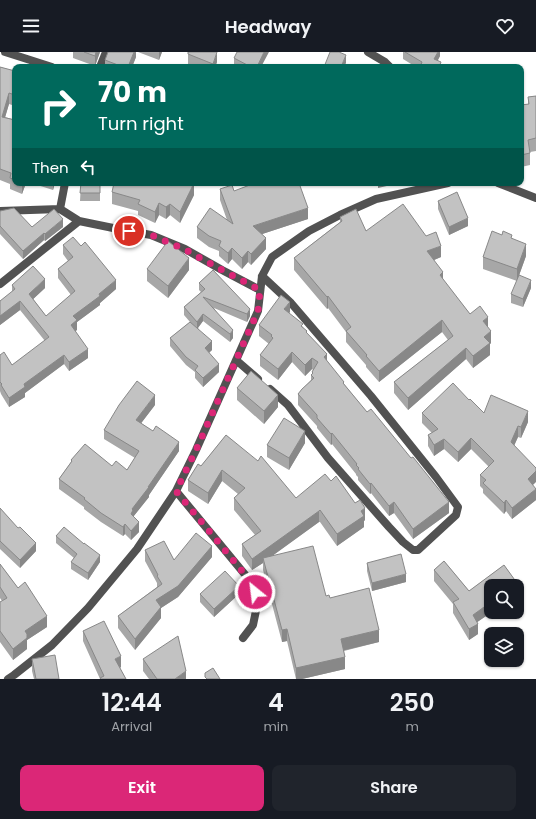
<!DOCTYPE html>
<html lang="en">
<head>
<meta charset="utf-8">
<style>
	body { margin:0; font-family:Poppins,sans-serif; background:#20242c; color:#f1f3f6; height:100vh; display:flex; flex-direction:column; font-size:15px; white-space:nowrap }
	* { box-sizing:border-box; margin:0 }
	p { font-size:13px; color:#9ea1a6 }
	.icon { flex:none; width:22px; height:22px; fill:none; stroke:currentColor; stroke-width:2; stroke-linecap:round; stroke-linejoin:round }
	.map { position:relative; height:627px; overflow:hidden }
	.drawer { display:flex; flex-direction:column; background:#171b24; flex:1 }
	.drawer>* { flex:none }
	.guide { position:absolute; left:12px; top:12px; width:512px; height:122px; border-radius:8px; box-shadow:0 1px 3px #0004; background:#00695c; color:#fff; overflow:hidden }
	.buttons { position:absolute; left:484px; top:527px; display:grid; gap:8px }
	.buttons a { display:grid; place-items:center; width:40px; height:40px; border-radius:8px; background:#171b24; box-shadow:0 1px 3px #0004; font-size:20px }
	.pin { position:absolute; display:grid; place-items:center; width:34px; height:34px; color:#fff; margin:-17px; border:2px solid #fff; border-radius:50%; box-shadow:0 1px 4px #0007 }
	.me { position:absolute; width:44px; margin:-22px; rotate:331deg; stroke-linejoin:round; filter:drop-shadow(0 0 3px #0008) }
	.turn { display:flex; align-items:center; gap:14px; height:84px; padding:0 20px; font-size:18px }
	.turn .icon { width:52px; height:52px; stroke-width:2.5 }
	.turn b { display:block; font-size:28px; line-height:34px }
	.then { display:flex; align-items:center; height:38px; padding:0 20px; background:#0003; gap:8px; font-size:15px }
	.eta { display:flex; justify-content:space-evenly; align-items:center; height:68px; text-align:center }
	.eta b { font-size:24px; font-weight:600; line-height:28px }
	.action { display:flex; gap:8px; margin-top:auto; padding:8px 20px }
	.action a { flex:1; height:46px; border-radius:8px; background:#db2777; color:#fff; font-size:16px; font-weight:600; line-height:46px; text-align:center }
	.action a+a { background:#20242c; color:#f1f3f6 }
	header { display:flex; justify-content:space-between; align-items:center; height:52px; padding:0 20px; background:#171b24; font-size:18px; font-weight:600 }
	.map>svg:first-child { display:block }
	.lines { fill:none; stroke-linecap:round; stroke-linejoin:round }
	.street { stroke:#525252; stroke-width:8 }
	.wall { fill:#a7a7a7 }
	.shaded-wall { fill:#888 }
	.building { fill:#c2c2c2; stroke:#888 }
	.route { stroke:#db2777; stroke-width:7; stroke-dasharray:0 12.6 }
</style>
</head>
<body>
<header><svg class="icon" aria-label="menu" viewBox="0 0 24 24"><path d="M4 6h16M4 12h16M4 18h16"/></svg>Headway<svg class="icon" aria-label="heart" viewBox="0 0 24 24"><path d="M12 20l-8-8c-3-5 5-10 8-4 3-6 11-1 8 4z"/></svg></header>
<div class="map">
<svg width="536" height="627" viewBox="0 0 536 627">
	<rect width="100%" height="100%" fill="#fff"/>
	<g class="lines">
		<path class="street" d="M5,0L52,15
			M368,0L385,10L390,15
			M100,15L106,0
			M498,131L536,146
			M60,157L65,131
			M0,159L60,157L79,169L118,177L151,183L185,197L222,218L260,238
			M262,224L291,251L371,344L436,425L458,455L456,463L418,498H413L403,490L389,475L328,406L288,353L270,337
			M0,232L79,169
			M236,308L258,327
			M176,439L252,531L258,549L253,573L243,586
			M8,627L14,623L52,593L88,556L137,497L176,439L196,398L254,268L258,259L262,224L272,205L309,179L340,163L376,147L448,131"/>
	</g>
	<path class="wall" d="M73,0H100L95,14L73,6Z
		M136,0V5L132,15H105V8Z
		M138,0H162L159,8Z
		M403,0H440V4L438,8L441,15H416L403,7Z
		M188,2L217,10L215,15H194L188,13Z
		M234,6L261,15H235L234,14Z
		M0,15L15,19V54L9,52L5,65L15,68V131H26L22,142L10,137V132L0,128Z
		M536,44V99L530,100V113L521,115V53L528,52V45Z
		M31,131H55L53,138Z
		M81,131H100V149H80Z
		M220,137L234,139L308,167L262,182L266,197L251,213L248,210L242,217L232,207L228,212L219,204V199L209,195L197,186V175L227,168L220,148Z
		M112,140L194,143L180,171L170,163L166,167L159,163L155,171L138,163V159L112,152Z
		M438,149L468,174L449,183L438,157Z
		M0,159L32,175H63L45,189L44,188L23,207L0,182Z
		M340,165L366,179L441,205L434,208L443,228L470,262L488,276L491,291L490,292V303L473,316L466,307L408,358L394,341V330L448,288L442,280L379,330L366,315V313L346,290V280L328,256L327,257L294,218V206L340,170Z
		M512,186L526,204L517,229L483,217V205Z
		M63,193L116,237L100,251V253L77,270V278L75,279L88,306L69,319L64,312L25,341V345L9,355L1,342L0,339V303L12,313L45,289L20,258L0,273V249L12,240V233L45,236L33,247L46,264L71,243L58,226V217L68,209L63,202Z
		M147,217L189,218L168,246L147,229Z
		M213,218L250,264L247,270L214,256L233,286L230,290L203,269L198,276L212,298L209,301L219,320L203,335L195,326V320L186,313L170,294V286L190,270L184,263V255L201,240L199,238V231Z
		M531,236L523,255L511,251V242Z
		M290,260L289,261L303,275L307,282L344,332L449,461L413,487L394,461L389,464L371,441L370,442L358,428V425L356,423V422L332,392L331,393L317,376V374L298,353V342L311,328V323L312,322V320L313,318L312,317L305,324L292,310L278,328L260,314V303L269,292L259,284V273Z
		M237,336L278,355L264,372L237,348Z
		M469,348L484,361L528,370L521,386L518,385L514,393L532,433L536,448L512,467L506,459L504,462L483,441V437L480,434V423L489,415L471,397L458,410L444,397L434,404L428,394V383L432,381L422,371V361Z
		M155,353L141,371L179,399L149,443V445L133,465L139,480L131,488L125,482L123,484L101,470L84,457V455L59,437V427L71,410V408L112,414L127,418L135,406L104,387V378Z
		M226,383L296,446L331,429L365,468L364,469V475L337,494L320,470H319L273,503L326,544L330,546L379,590L344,599L345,617L302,627H296L287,589L282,590L263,518V511L252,518L242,504V492L255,483L234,458V446L238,442L222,429L208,452L188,439V428L201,414Z
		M305,391L289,418L267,405V393Z
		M0,456L36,499L20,516L0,497Z
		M56,484L100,510L88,528L71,517V510L74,506L56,491Z
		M145,498L174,508L212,505L178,545L161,556V566L135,598L118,576V564L157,535V531L145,509Z
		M444,509L469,539L504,513L517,531V542V534H491V560H492L477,570L478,572V582L469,588L453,561V552L434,529V518Z
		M367,511L406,530L372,539L367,519Z
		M0,512L47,575L27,588V597L13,608L0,590V550L2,549L0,546Z
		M200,542H239L214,565L200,550Z
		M83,579L121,615L120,616L126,627H100L83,589Z
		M32,607L59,627H34L32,619Z
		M143,607L186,627H149L143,619Z"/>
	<path class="shaded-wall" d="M96,0H100L95,14V4Z
		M134,0H136V5L132,15H128Z
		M159,0H162L159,8Z
		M217,0V10L215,15H213V12Z
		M264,0H269L261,15H257Z
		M438,0H440V4L434,15V7Z
		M346,3V11L344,15H341Z
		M9,41V52L2,76V65Z
		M22,131H26L22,142Z
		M53,131H55L53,138Z
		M194,131V143L180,171V160Z
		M378,131H400L378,136Z
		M159,151V163L155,171V160Z
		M170,152V163L166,167V155Z
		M308,156V167L253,185V174Z
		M468,166V174L449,183V175Z
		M63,167V175L45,189V182Z
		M44,181V188L23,207V199Z
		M266,186V197L251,213V202Z
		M526,192V204L517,229V217Z
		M441,194V205L427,211V199Z
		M232,196V207L228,212V201Z
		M248,199V210L242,217V206Z
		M189,206V218L168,246V234Z
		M443,220V232L440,223Z
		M45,227V236L29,251V242Z
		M116,228V237L100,251V253L77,270V278L71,282V273L73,264Z
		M531,228V236L523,255V247Z
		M328,244V256L327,257V245Z
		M20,249V258L0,273V264Z
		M290,250V260L284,268V257Z
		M250,257V264L247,270V262Z
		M203,262V269L197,277V270Z
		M488,265V276L483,269Z
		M442,268V280L379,330V319Z
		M233,278V286L230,290V282Z
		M491,279V291L490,292V303L473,316V304L484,285Z
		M212,289V298L205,304V296Z
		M466,296V307L408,358V346Z
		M88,297V306L69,319V310Z
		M292,300V310L278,328V317Z
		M327,302V312L324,305Z
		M64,303V312L25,341V345L9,355V346L24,332Z
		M312,306V317L305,324V313Z
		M219,312V320L203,335V326Z
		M155,343V353L136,378V368Z
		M278,343V355L264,372V359Z
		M528,359V370L521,386V375Z
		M518,374V385L511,401V390Z
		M305,379V391L289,418V406Z
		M332,381V392L331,393V382Z
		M471,386V397L458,410V400Z
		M444,387V397L434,404V393Z
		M179,390V399L149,443V445L133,465L131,462L132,457L148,435Z
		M222,418V429L208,452V441Z
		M536,419V430L528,438V427Z
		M371,431V441L370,442V432Z
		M536,437V448L512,467V456Z
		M506,448V459L504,462V451Z
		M394,450V461L389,464V454Z
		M449,450V461L413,487V477Z
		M365,456V468L364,469V475L337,494V482L361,459Z
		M319,459V470L264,510L263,506V511L252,518V507Z
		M139,470V480L131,488V479Z
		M125,472V482L123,484V475Z
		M36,491V499L20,516V508Z
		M212,494V505L178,545L161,556V566L135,598V587L156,548Z
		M100,503V510L88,528V521Z
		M406,522V530L372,539V531Z
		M517,531V542V534H513Z
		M239,534V542L214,565V557Z
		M491,550V560H492L473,573V563Z
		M47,564V575L27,588V597L13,608V597L25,579Z
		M478,572V582L469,588V577Z
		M287,577V589L282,590V578Z
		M379,578V590L341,599V587Z
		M121,604V615L115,618V607Z
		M345,605V617L302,627H296V616Z
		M186,619V627H175Z"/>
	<path class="building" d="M84,0H96L95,4Z
		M108,0H134L128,15H123L105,8Z
		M188,0H217L213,12L188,2Z
		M237,0H264L257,15H251L234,6Z
		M330,0H339L346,3L341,15H324Z
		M405,0H438L434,7L441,10L439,15H420L422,10Z
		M0,15L15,19V43L9,41L2,65L15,68V128L10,126L11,121L0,117Z
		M536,44V86L528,88L530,101L521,103V53L529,52L528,45Z
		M81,131H100V141H80Z
		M114,131H194L180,160L170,152L166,155L159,151L155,160L138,152L140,148L112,140Z
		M255,131H299L308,156L253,174L266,186L251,202L248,199L242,206L232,196L228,201L219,194L221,189L209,184L197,175L210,156L233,172L220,137L232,133L234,139Z
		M457,140L468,166L449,175L438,149Z
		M403,152L426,184L436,180L441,194L427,199L443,220L440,223L443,227L470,262L480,254L488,265L483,269L491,279L484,285L490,291L473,304L466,296L408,346L394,330L453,284L442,268L379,319L366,304L367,303L346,279L351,275L328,244L327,245L294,206L342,169L340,165L356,157L366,179Z
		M14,156L32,175L54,157L63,167L45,182L44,181L23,199L0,174V159Z
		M492,179L502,183L503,179L512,183L511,186L526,192L517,217L483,205Z
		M73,185L81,194L85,190L116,228L99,242L100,244L73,264L77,268L71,273L88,297L69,310L64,303L24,332L25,335L9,346L1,333L2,332L0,330V303L4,300L12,313L49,285L20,249L0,264V249L15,237L12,233L33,214L45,227L29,242L46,264L75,239L58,217L73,205L63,193Z
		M168,189L189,206L168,234L147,217Z
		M213,218L250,257L247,262L203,245L233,278L230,282L203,262L197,270L184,255L205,237L199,231Z
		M519,223L531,228L523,247L511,242Z
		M281,243L290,250L284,257L303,272L301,274L307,279L306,280L327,302L324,305L344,330L343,331L367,360L371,357L411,406L413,405L449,450L413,477L394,450L389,454L371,431L370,432L358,417L359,416L356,413L357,412L332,381L331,382L317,366V363L298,342L302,337L314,326L311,323L313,321L312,320L318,310L312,306L305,313L292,300L278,317L260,303L273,286L271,284L272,283L259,273Z
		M190,270L212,289L205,296L219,312L203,326L195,318L198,314L186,305L170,286Z
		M251,319L278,343L264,359L237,336Z
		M137,329L155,343L136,368L153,379L156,374L179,390L148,435H149L132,457L133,458L131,462L139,470L131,479L125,472L123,475L101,461L84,447L85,446L59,427L72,409L71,408L85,392L112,414L116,409L127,418L139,399L104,378L119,353Z
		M453,331L469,348L470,347L484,361L491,343L528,359L521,375L518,374L511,390L536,416V419L528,427L536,437L512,456L506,448L504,451L483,431L486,428L480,423L494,409L471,386L458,400L444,387L434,393L428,383L438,377L422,361Z
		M284,366L305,379L289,406L267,393Z
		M226,383L258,409L261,404L296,446L325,422L331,429L336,424L355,451L360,448L365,456L361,459L364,464L337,482L320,458L319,459L252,507L242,492L261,479L234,446L245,436L222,418L208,441L188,428L198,412L201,414Z
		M0,456L18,476L20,475L36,491L20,508L0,489Z
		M64,475L84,492V491L100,503L88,521L71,510L77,502L56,484Z
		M196,481L212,494L178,534L156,548L161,555L135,587L118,564L162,532L157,524L158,523L145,498L164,489L174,508Z
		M313,494L326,544L329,543L330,546L369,536L379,578L341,587L345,605L296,616L287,577L282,578L263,506Z
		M401,502L406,522L372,531L367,511Z
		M444,509L469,539L504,513L517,531L513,534H491V550L473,563L478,572L469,577L453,550L459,547L434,518Z
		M0,512L18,536L25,530L47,564L25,579L27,582V586L13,597L0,579V550L7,546L0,535Z
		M225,519L239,534L214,557L200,542Z
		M104,569L121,604L115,607L126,627H101L100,626L104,624L83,579Z
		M178,584L186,619L175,627H157L143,607Z
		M55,603L59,627H36L32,607Z
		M213,616L220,627H207L205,625V621Z"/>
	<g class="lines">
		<path class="route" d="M129,179L151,183L184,197L222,218L260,238L258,259L254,268L196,398L176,439L252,531L255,540"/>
	</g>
</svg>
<div class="buttons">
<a><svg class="icon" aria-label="search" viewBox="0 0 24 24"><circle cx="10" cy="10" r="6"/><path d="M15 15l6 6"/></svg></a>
<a><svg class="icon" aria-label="layers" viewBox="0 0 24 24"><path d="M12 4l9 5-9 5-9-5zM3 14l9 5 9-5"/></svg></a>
</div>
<div class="pin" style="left:129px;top:179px;background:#d93025"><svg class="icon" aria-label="arrive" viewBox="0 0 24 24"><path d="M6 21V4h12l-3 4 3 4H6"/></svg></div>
<svg class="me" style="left:255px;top:540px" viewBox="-20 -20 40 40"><circle r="17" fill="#db2777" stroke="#fff" stroke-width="3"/><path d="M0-11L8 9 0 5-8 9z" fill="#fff"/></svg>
<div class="guide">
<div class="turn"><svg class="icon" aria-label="right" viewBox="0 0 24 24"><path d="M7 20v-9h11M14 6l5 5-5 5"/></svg><div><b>70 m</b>Turn right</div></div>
<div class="then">Then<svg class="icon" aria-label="left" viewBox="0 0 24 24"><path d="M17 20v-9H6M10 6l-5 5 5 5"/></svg></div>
</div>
</div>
<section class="drawer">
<div class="eta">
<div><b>12:44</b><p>Arrival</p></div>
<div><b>4</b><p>min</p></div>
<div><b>250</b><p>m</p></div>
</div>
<div class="action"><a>Exit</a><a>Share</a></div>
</section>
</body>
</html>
